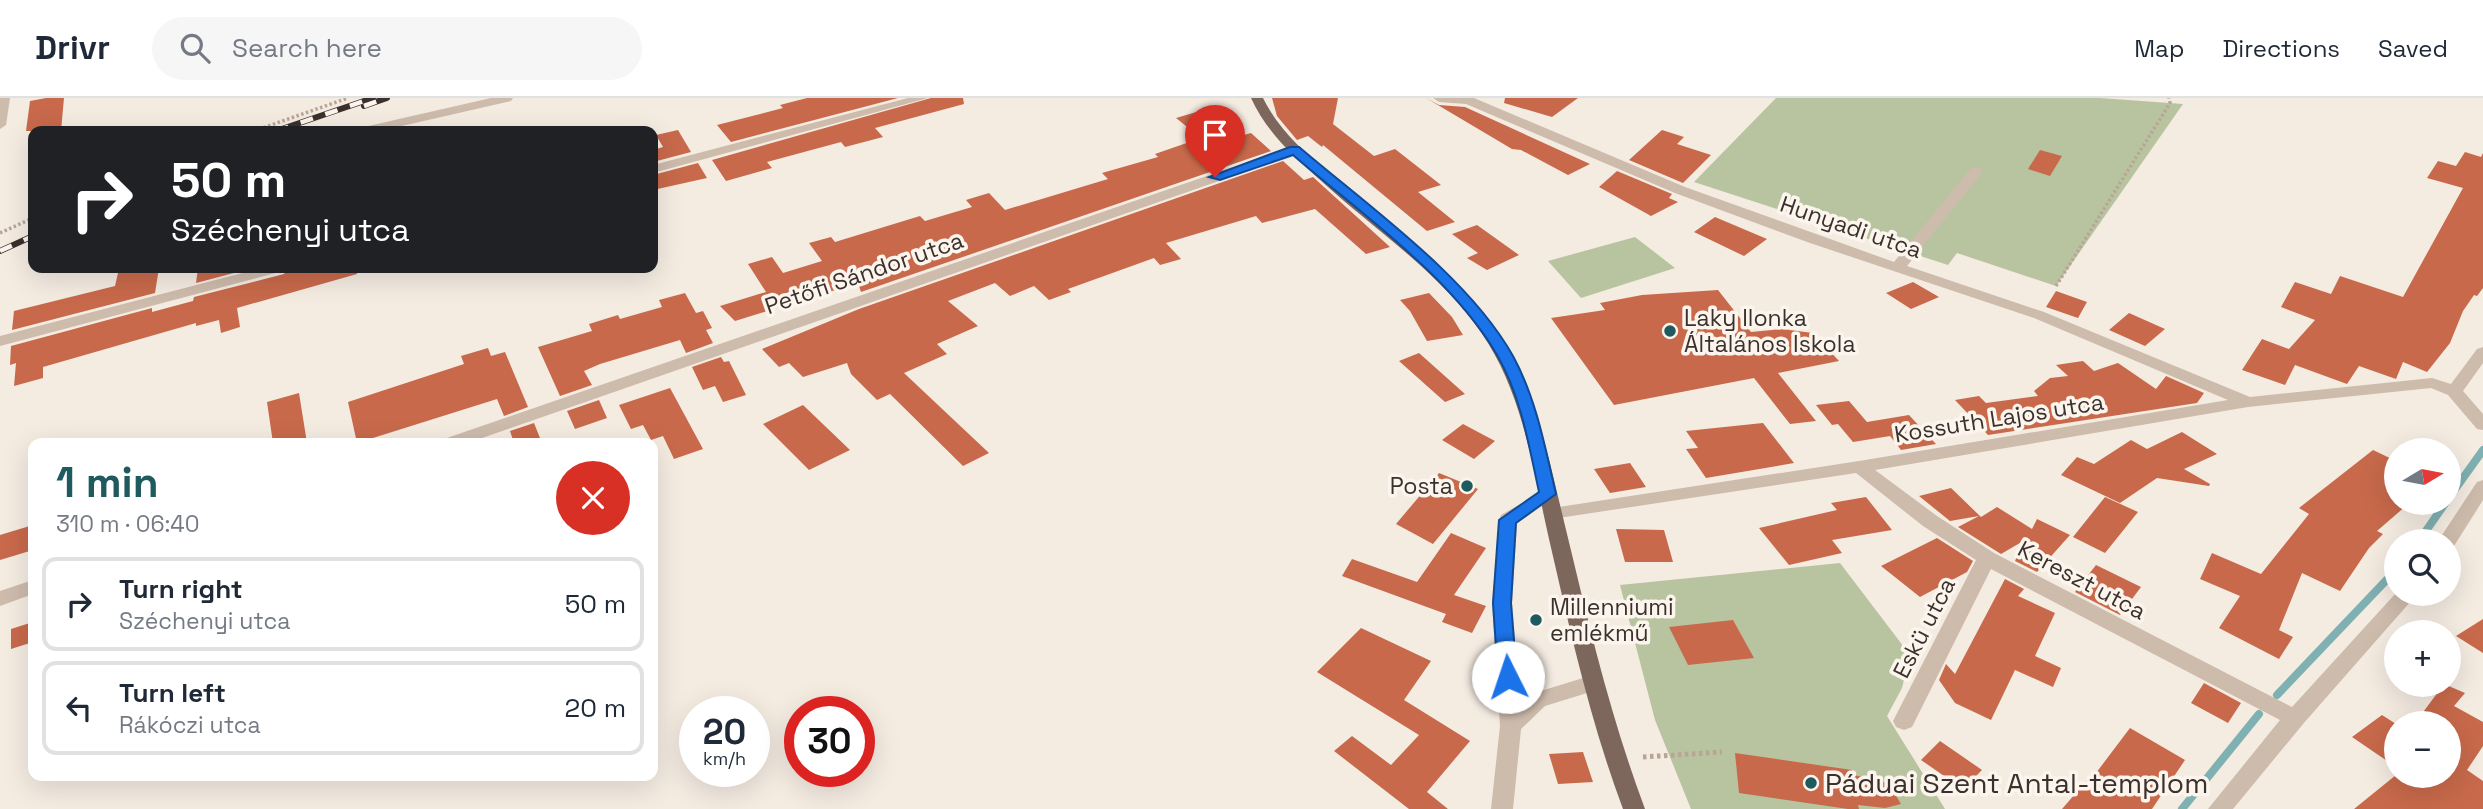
<!DOCTYPE html>
<html lang="en">
<head>
<meta charset="utf-8">
<style>
	body { margin:0; font-family:"Space Grotesk",sans-serif; background:#f6f6f7; color:#1f2937; height:100vh; display:flex; flex-direction:column; font-size:26px; white-space:nowrap }
	* { box-sizing:border-box; margin:0 }
	p { font-size:23px; color:#747a83 }
	.icon { flex:none; width:38px; height:38px; fill:none; stroke:currentColor; stroke-width:2; stroke-linecap:round; stroke-linejoin:round }
	.map { position:relative; flex:1; overflow:hidden }
	.sheet { position:absolute; left:28px; top:340px; width:630px; height:343px; display:flex; flex-direction:column; background:#fff; border-radius:14px; box-shadow:0 7px 28px #0002 }
	.sheet>* { flex:none }
	.guide { position:absolute; left:28px; top:28px; width:630px; height:147px; border-radius:14px; box-shadow:0 7px 28px #0002; background:#202124; color:#fff; overflow:hidden }
	.needle { width:46px; rotate:80deg }
	.fabs { position:absolute; left:2384px; top:340px; display:grid; gap:14px }
	.fabs a { display:grid; place-items:center; width:77px; height:77px; border-radius:50%; background:#fff; box-shadow:0 7px 28px #0002; font-size:35px }
	.speed { position:absolute; left:679px; top:598px; display:flex; gap:14px; font-size:35px; font-weight:700; text-align:center }
	.speed>* { display:grid; place-content:center; width:91px; height:91px; border-radius:50%; background:#fff; box-shadow:0 7px 28px #0002; line-height:1 }
	.speed small { font-size:18px; font-weight:400 }
	.speed .limit { border:10px solid #d22; background:#fff; color:#111 }
	.pin { position:absolute; display:grid; place-items:center; width:60px; height:60px; color:#fff; margin:-72px -30px; border-radius:50% 50% 50% 0; rotate:-45deg; box-shadow:0 0 7px #0007 }
	.pin .icon { rotate:45deg }
	.me { position:absolute; width:77px; margin:-38px; rotate:356deg; stroke-linejoin:round; filter:drop-shadow(0 0 5px #0008) }
	.turn { display:flex; align-items:center; gap:24px; height:147px; padding:0 28px; font-size:32px }
	.turn .icon { width:91px; height:91px; stroke-width:2.5 }
	.turn b { display:block; font-size:49px; line-height:60px }
	.round { display:grid; place-items:center; flex:none; width:74px; height:74px; border-radius:37px; background:#f6f6f7 }
	.summary { display:flex; align-items:center; justify-content:space-between; height:119px; padding:0 28px }
	h1 { font-size:42px; font-weight:700; line-height:52px; color:#1f5a5e }
	ul { padding:0; list-style:none }
	li { display:flex; align-items:center; gap:21px; height:94px; margin:0 14px 10px; padding:0 14px; border:4px solid #e0e1e3; border-radius:14px }
	li div { flex:1 }
	li b { display:block; font-size:26px }
	li em { font-style:normal }
	header { display:flex; align-items:center; gap:42px; box-sizing:border-box; height:98px; padding:0 35px; background:#fff; border-bottom:2px solid #e0e1e3 }
	header strong { font-size:33px }
	nav { display:flex; gap:38px; margin-inline-start:auto; font-size:24px }
	.search { width:490px; height:63px; background:#f6f6f7; display:flex; align-items:center; gap:18px; box-sizing:border-box; padding:0 24px; border-radius:38px; color:#747a83; font-size:26px }
	.map>svg:first-child { display:block }
	.green { fill:#b8c4a0 }
	.lines { fill:none; stroke-linecap:round; stroke-linejoin:round }
	.stream { stroke:#7fb0b2; stroke-width:8 }
	.building { fill:#c8694b }
	.path-far1 { stroke:#b9a596; stroke-width:3.5; stroke-dasharray:2.5 2.5; stroke-linecap:butt }
	.path { stroke:#b9a596; stroke-width:5; stroke-dasharray:3.5 3.5; stroke-linecap:butt }
	.minor { fill:#cdbbac; fill-rule:evenodd }
	.major { fill:#7d675c; fill-rule:evenodd }
	.rail-casing { stroke:#3b302b; stroke-width:6 }
	.rail { stroke:#fbf5ee; stroke-width:4.5; stroke-dasharray:13; stroke-linecap:butt }
	.route { fill:#1a73e8; stroke:#114b97; stroke-width:2 }
	.poi-dot { fill:#1f5a5e; stroke:#fbf5ee; stroke-width:2.5 }
	.labels { text-anchor:middle; dominant-baseline:central; stroke-width:7; stroke-linejoin:round; paint-order:stroke }
	.street-label { font-size:23px; fill:#3b302b; stroke:#fbf5ee }
	.poi-label { font-size:23px; fill:#3b302b; stroke:#fbf5ee; text-anchor:start }
	.near-poi-label { font-size:28px; fill:#3b302b; stroke:#fbf5ee; text-anchor:start }
</style>
</head>
<body>
<header>
<strong>Drivr</strong>
<div class="search"><svg class="icon" aria-label="search" viewBox="0 0 24 24"><circle cx="10" cy="10" r="6"/><path d="M15 15l6 6"/></svg>Search here</div>
<nav><a>Map</a><a>Directions</a><a>Saved</a></nav>
</header>
<div class="map">
<svg width="2483" height="711" viewBox="0 0 2483 711">
	<rect width="100%" height="100%" fill="#f4ebe1"/>
	<path class="green" d="M1776,0H2100L2183,6L2056,188L1957,155L1948,167L1694,84Z
		M1635,139L1675,170L1581,200L1548,163Z
		M1840,465L1910,557L1902,590L1887,618L1945,711H1691L1655,622L1620,487Z"/>
	<g class="lines">
		<path class="stream" d="M2448,401L2483,352
			M2419,443L2446,404
			M2277,597L2396,472
			M2182,711L2259,616"/>
	</g>
	<path class="building" d="M46,0H64L61,33H26L30,3Z
		M807,0H898L731,44L717,27L783,10L780,7Z
		M931,0H963L964,6L875,30L883,39L845,49L841,44L767,64L772,70L726,83L712,62Z
		M1272,0H1338L1333,26L1374,58L1395,51L1441,87L1418,94L1455,124L1427,133L1323,47L1322,49L1308,38L1297,42L1277,18Z
		M1426,0L1439,7L1465,9L1590,66L1568,77L1521,52L1512,51Z
		M1505,0H1578L1552,19L1504,5Z
		M1210,10L1244,37L1251,35L1271,53L861,194L858,185L735,223L720,208L766,194L748,166L772,159L783,175L822,163L809,145L831,139L835,144L920,118L925,123L972,109L966,102L989,95L1005,112L1108,81L1102,75L1158,59L1155,56L1201,40L1176,20Z
		M678,32L691,54L653,64V52L663,49L656,37Z
		M1662,32L1684,39L1677,46L1711,57L1683,85L1629,62Z
		M2040,52L2062,58L2050,78L2028,71Z
		M2465,54L2481,59L2483,55V190L2477,198L2474,197L2463,213L2450,245L2427,274L2403,264L2396,281L2359,268L2347,286L2295,267L2285,287L2242,272L2262,241L2289,251L2315,222L2281,209L2295,184L2331,196L2340,178L2403,199L2463,90L2427,80L2438,63L2456,68Z
		M1283,63L1304,82L1313,79L1390,149L1366,156L1315,111L1262,125L1256,118L1166,145L1181,161L1160,167L1154,160L1068,191L1071,194L1049,202L1034,188L1010,198L995,185L948,203L978,228L937,246L947,256L904,275L989,355L963,368L890,296L877,302L851,276L847,265L803,279L789,265L779,269L762,251L859,211Z
		M698,65L707,80L653,92V77Z
		M1617,73L1672,96L1669,100L1678,104L1651,118L1599,89Z
		M1715,119L1767,141L1744,158L1694,134Z
		M1477,127L1519,157L1487,172L1467,160L1478,155L1452,136Z
		M143,170H159L155,195L12,232L14,213L115,188L118,175Z
		M198,170H253L196,185Z
		M288,170H357V176L237,210L240,229L221,235L219,222L196,228V225L43,269V280L14,288L16,265L10,267L11,248L152,210V214L193,203L194,199L284,176Z
		M1913,184L1939,199L1911,211L1886,195Z
		M1718,192L1751,234L1782,231L1813,235L1839,263L1778,275L1816,323L1790,326L1754,280L1614,307L1551,220L1605,212L1600,205L1642,197Z
		M2056,193L2087,204L2078,220L2046,209Z
		M685,195L696,215L703,213L712,230L706,232L713,245L686,255L680,242L600,266L584,273L592,287L560,298L538,249L592,233L589,226L618,217L620,221L662,209L659,202Z
		M1429,195L1452,219L1463,237L1427,243L1410,213L1400,202Z
		M2129,215L2165,231L2145,248L2109,232Z
		M488,250L491,258L505,254L528,309L504,318L497,301L357,345L348,304L464,266L461,258Z
		M1419,255L1465,296L1445,304L1399,263Z
		M721,259L724,264L729,263L746,297L723,304L715,288L703,292L692,269Z
		M2083,263L2094,273L2118,265L2156,291L2166,278L2204,295L2197,305L1988,337L1955,302L1979,298L1986,305L2038,298L2034,293L2050,280L2068,278L2056,267Z
		M670,290L703,351L674,361L663,338L651,342L643,327L631,331L619,307Z
		M299,295L307,345H273L267,304Z
		M599,302L607,320L575,331L567,313Z
		M1849,303L1867,324L1909,317L1936,346L1901,352L1890,338L1853,344L1838,326L1832,327L1816,307Z
		M803,307L850,352L809,372L763,326Z
		M534,325L542,345H514L510,333Z
		M1763,325L1794,365L1706,380L1686,351L1698,350L1686,333Z
		M1463,326L1495,343L1474,361L1442,342Z
		M2182,334L2217,356L2184,371L2210,386L2209,388L2157,380L2120,405L2061,377L2077,359L2094,366L2131,342L2147,351Z
		M2373,352L2396,363V404L2407,407L2377,433L2383,436L2369,450L2340,493L2302,475L2279,532L2293,539L2279,561L2219,530L2240,498L2200,481L2212,455L2261,476L2309,416L2299,410Z
		M1630,365L1646,389L1610,395L1594,371Z
		M1439,375L1478,391L1433,446L1396,426Z
		M1951,390L1981,419L1997,409L2032,431L2037,421L2070,437L2037,474L2015,463L2025,442L2001,456L1958,429L1979,418L1950,423L1919,398Z
		M1866,399L1892,432L1832,442L1842,455L1789,467L1759,430L1837,412L1831,405Z
		M2105,399L2138,414L2105,455L2073,439Z
		M33,427V452L0,462V437Z
		M1616,431L1664,432L1673,464H1625Z
		M1451,435L1486,450L1454,497L1486,508L1472,535L1442,524L1446,516L1342,478L1352,461L1417,484Z
		M1937,440L1973,463L1967,474L1920,499L1881,468Z
		M2096,467L2141,489L2120,517L2075,494Z
		M2005,481L2024,491L2018,498L2055,515L2035,558L2061,570L2053,589L2015,572L1991,622L1955,605L1939,582L1946,566L1955,576Z
		M2483,521V555L2456,538Z
		M1733,522L1754,560L1688,567L1669,529Z
		M33,524V544L11,551V531Z
		M1361,530L1431,563L1404,602L1470,643L1427,694L1448,711H1409L1334,653L1352,638L1391,667L1419,637L1317,574Z
		M2204,585L2241,605L2228,625L2191,605Z
		M2444,586L2465,595L2454,608L2483,624V648L2467,672L2483,683V711H2354L2396,677H2448V625H2415Z
		M2382,617L2396,626V669L2352,639Z
		M2130,630L2185,662L2152,711H2062L2094,674L2096,675Z
		M1940,643L1982,672L1963,691L1921,662Z
		M1583,654L1593,684L1558,686L1549,656Z
		M1735,655L1852,672L1853,677L1880,682L1890,688L1901,706L1885,710L1858,707L1859,711H1848L1739,695Z"/>
	<g class="lines">
		<path class="path-far1" d="M254,33L348,0
			M0,135L33,120
			M2056,188L2170,5L2169,0"/>
		<path class="path" d="M1643,659L1722,654"/>
		<path class="minor" d="M0,0H10L6,27L0,31Z
			M491,0H513L511,3L380,33H358L364,29Z
			M908,0H928L653,75V67Z
			M1433,0H1474L1685,89L1894,164L1971,70H1981V76L1907,168L2044,214L2250,299L2432,280L2451,286L2477,251L2483,249V265L2463,293L2483,316V332L2477,331L2448,297L2431,290L2248,309L1875,372L1937,418L1994,455L2292,609L2396,495H2418L2303,626L2233,711H2208L2280,622L1991,471L1912,629L1904,632L1896,629L1893,623L1976,462L1923,428L1856,375L1552,421L1546,419L1543,415L1546,411L1859,363L2228,302L2034,220L1810,145L1675,95L1466,6L1439,4Z
			M1294,48L1301,52L1299,55L468,345H441L444,341Z
			M262,170H285L283,173L0,248V238Z
			M2483,382V402L2454,448L2448,449V443H2438L2477,384Z
			M1548,390L1554,392L1557,396L1554,400L1517,425L1512,505L1520,606L1531,596L1593,577L1600,579L1603,585L1600,591L1545,608L1521,631L1513,711H1491L1500,628L1492,505L1499,422L1501,417Z
			M33,482V496L0,508V493Z"/>
		<path class="major" d="M1251,0H1263C1278,31 1304,53 1328,76C1390,131 1464,176 1506,249C1540,307 1552,376 1568,440C1590,532 1612,623 1645,711H1623C1590,623 1570,532 1549,441C1534,375 1524,303 1488,245C1446,177 1376,134 1318,80C1292,57 1266,33 1251,0Z"/>
		<defs>
			<path id="rail" d="M364,8L387,0
				M276,33L373,0
				M0,153L33,138"/>
		</defs>
		<use href="#rail" class="rail-casing"/>
		<use href="#rail" class="rail"/>
	</g>
	<path class="route" d="M1290,49H1299C1368,108 1469,179 1513,258C1536,300 1545,349 1556,396L1516,425L1511,505L1517,579L1514,584L1508,586L1501,584L1498,579L1493,505L1499,422L1539,394C1529,348 1521,298 1497,257C1451,178 1361,116 1293,57L1220,82L1209,79Z"/>
	<g class="poi-dot">
		<circle cx="1670" cy="233" r="7"/>
		<circle cx="1467" cy="388" r="7"/>
		<circle cx="1536" cy="522" r="7"/>
		<circle cx="1811" cy="685" r="7"/>
	</g>
	<g class="labels">
		<g class="street-label">
			<text transform="translate(1851 129) rotate(19)">Hunyadi utca</text>
			<text transform="translate(864 175) rotate(-19)">Petőfi Sándor utca</text>
			<text transform="translate(1999 320) rotate(-9)">Kossuth Lajos utca</text>
			<text transform="translate(2082 482) rotate(28)">Kereszt utca</text>
			<text transform="translate(1924 530) rotate(-63)">Eskü utca</text>
		</g>
		<g class="poi-label">
			<text x="1684" y="220">Laky Ilonka<tspan x="1684" dy="26">Általános Iskola</tspan></text>
			<text x="1453" y="388" text-anchor="end">Posta</text>
			<text x="1550" y="509">Millenniumi<tspan x="1550" dy="26">emlékmű</tspan></text>
		</g>
		<g class="near-poi-label">
			<text x="1825" y="685">Páduai Szent Antal-templom</text>
		</g>
	</g>
</svg>
<div class="fabs">
<a><svg class="needle" viewBox="-14 -14 28 28"><path d="M0-13l5 13h-10z" fill="#e53935"/><path d="M0 13l5-13h-10z" fill="#747a83"/></svg></a>
<a><svg class="icon" aria-label="search" viewBox="0 0 24 24"><circle cx="10" cy="10" r="6"/><path d="M15 15l6 6"/></svg></a>
<a>+</a>
<a>−</a>
</div>
<div class="speed"><div>20<small>km/h</small></div><div class="limit">30</div></div>
<div class="pin" style="left:1215px;top:79px;background:#d93025"><svg class="icon" aria-label="arrive" viewBox="0 0 24 24"><path d="M6 21V4h12l-3 4 3 4H6"/></svg></div>
<svg class="me" style="left:1508px;top:579px" viewBox="-20 -20 40 40"><circle r="19" fill="#fff"/><path d="M0-13L10 11 0 6-10 11z" fill="#1a73e8"/></svg>
<div class="guide">
<div class="turn"><svg class="icon" aria-label="right" viewBox="0 0 24 24"><path d="M7 20v-9h11M14 6l5 5-5 5"/></svg><div><b>50 m</b>Széchenyi utca</div></div>
</div>
<section class="sheet">
<div class="summary"><div><h1>1 min</h1><p>310 m · 06:40</p></div><a class="round" style="background:#d93025;color:#fff"><svg class="icon" aria-label="close" viewBox="0 0 24 24"><path d="M6 6l12 12M18 6L6 18"/></svg></a></div>
<ul>
<li><svg class="icon" aria-label="right" viewBox="0 0 24 24"><path d="M7 20v-9h11M14 6l5 5-5 5"/></svg><div><b>Turn right</b><p>Széchenyi utca</p></div><em>50 m</em></li>
<li><svg class="icon" aria-label="left" viewBox="0 0 24 24"><path d="M17 20v-9H6M10 6l-5 5 5 5"/></svg><div><b>Turn left</b><p>Rákóczi utca</p></div><em>20 m</em></li>
</ul>
</section>
</div>
</body>
</html>
